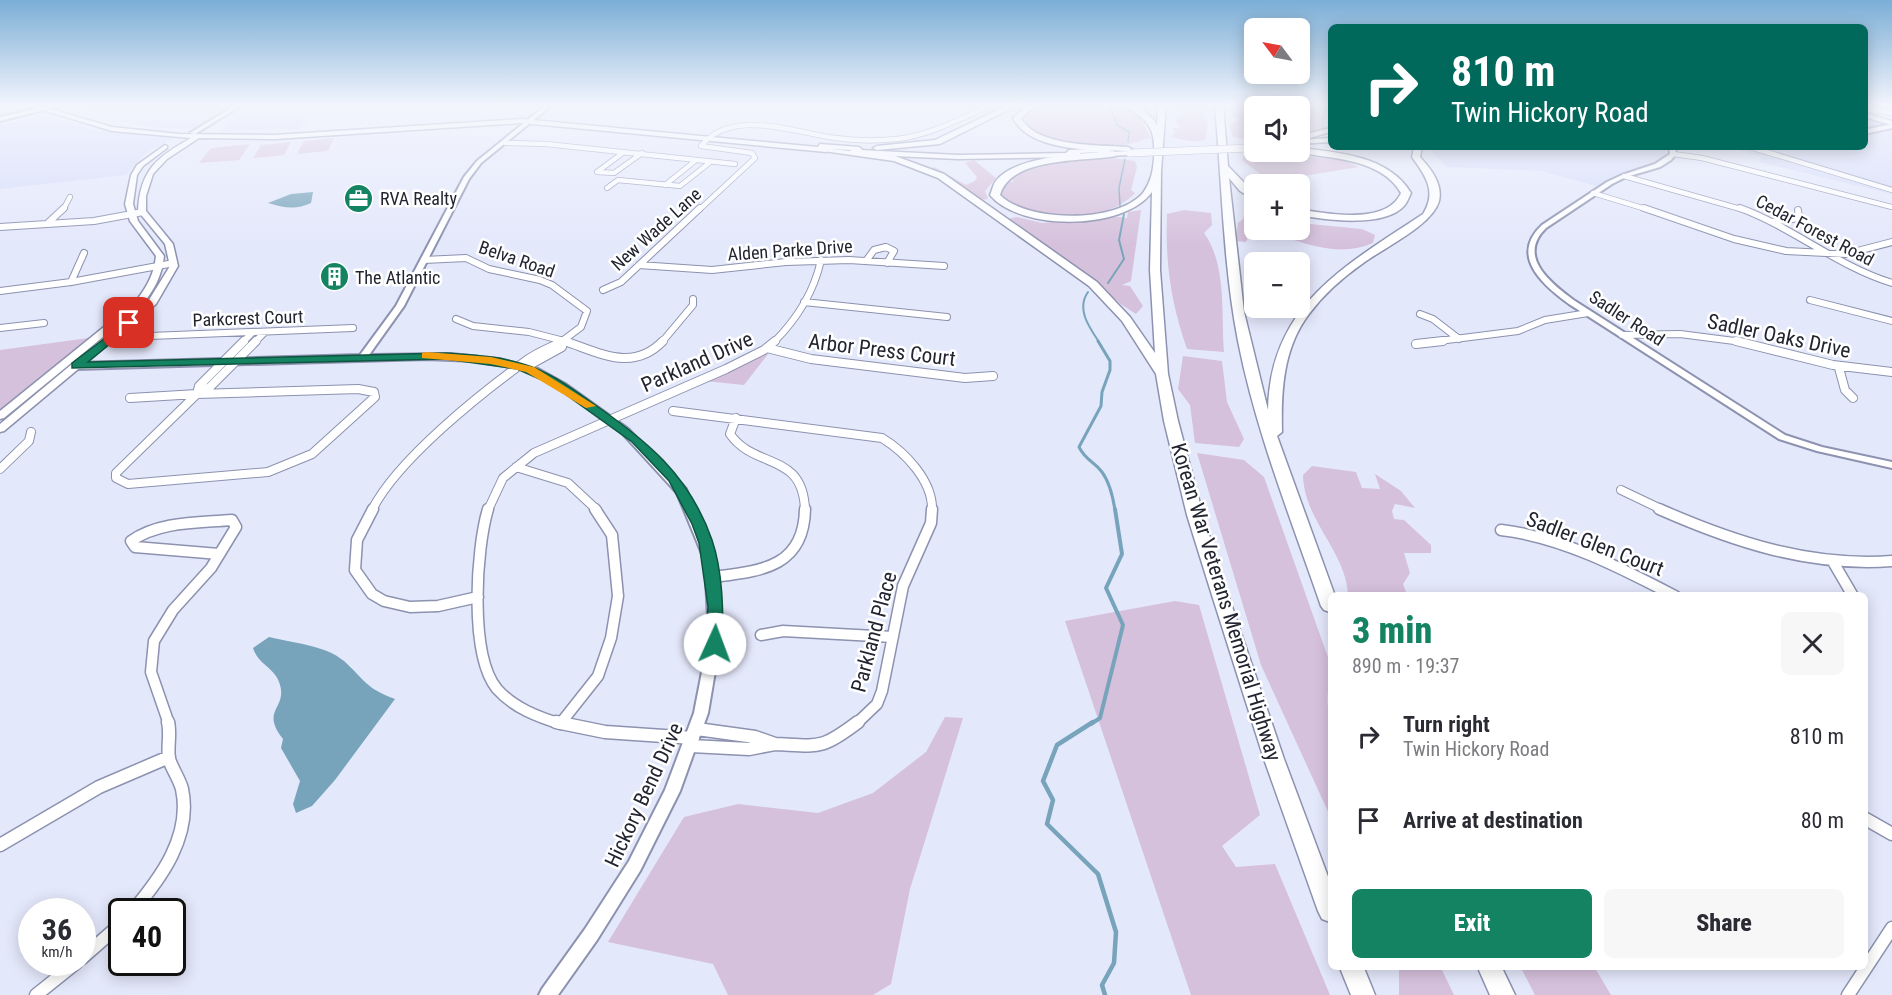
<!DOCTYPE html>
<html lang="en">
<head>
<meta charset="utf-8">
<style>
	body { margin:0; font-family:"Roboto Condensed",sans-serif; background:#f7f7f7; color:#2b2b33; height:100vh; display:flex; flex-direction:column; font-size:22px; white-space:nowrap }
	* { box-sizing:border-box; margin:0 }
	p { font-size:20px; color:#7c7c81 }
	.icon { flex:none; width:33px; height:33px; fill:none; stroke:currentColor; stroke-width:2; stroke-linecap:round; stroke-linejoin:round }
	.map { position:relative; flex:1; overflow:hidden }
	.details { position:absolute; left:1328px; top:592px; width:540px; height:378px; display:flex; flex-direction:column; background:#fff; border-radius:9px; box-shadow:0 3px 15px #0003 }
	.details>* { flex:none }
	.top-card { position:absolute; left:1328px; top:24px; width:540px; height:126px; border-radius:9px; box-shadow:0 3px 15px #0003; background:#00695c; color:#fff; overflow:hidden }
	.needle { width:39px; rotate:302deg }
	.fabs { position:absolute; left:1244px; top:18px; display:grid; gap:12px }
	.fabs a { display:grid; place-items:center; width:66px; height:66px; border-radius:9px; background:#fff; box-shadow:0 3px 15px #0003; font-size:30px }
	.speed { position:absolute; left:18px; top:898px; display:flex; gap:12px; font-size:30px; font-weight:700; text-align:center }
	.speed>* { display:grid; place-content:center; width:78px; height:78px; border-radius:50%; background:#fff; box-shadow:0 3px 15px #0003; line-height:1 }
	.speed small { font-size:15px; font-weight:400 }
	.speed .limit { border:3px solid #111; border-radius:9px; background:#fff; color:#111 }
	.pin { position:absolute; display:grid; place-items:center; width:51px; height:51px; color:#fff; margin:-26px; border-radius:12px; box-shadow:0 3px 9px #0006 }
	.me { position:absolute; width:66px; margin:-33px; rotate:2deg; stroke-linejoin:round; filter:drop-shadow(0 0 4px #0008) }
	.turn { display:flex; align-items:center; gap:21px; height:126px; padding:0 24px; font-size:27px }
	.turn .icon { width:78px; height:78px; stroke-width:2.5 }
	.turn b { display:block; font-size:42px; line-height:51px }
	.round { display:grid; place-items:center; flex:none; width:63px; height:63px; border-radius:9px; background:#f7f7f7 }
	.overview { display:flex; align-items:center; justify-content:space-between; height:102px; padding:0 24px }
	h1 { font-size:36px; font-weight:800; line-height:45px; color:#148361 }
	.action { display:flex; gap:12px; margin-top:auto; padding:12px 24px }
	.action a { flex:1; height:69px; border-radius:9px; background:#148361; color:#fff; font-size:24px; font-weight:800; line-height:69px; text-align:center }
	.action a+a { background:#f7f7f7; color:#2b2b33 }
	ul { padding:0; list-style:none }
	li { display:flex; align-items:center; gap:18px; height:84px; padding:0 24px }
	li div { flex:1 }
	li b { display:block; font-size:22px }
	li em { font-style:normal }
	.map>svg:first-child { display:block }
	.built { fill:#d5dcfa }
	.green { fill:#d6c1dc }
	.water { fill:#78a4bb }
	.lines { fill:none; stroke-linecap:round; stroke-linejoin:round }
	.stream-far4 { stroke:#78a4bb; stroke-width:1.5 }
	.stream-far3 { stroke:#78a4bb; stroke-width:2 }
	.stream-far2 { stroke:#78a4bb; stroke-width:3 }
	.stream-far1 { stroke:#78a4bb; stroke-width:4 }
	.stream { stroke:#78a4bb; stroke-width:4.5 }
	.minor-far4-casing { stroke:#8c92af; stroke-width:6 }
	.minor-far3-casing { stroke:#8c92af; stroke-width:8 }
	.minor-far2-casing { stroke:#8c92af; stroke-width:10 }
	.minor-far1-casing { stroke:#8c92af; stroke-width:13 }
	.minor-casing { stroke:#8c92af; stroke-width:15 }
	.tertiary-casing { stroke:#8c92af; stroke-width:4 }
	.secondary-casing { stroke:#8c92af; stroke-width:3 }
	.motorway-casing { stroke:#8c92af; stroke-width:3 }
	.minor-far4 { stroke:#fff; stroke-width:4.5 }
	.minor-far3 { stroke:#fff; stroke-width:6 }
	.minor-far2 { stroke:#fff; stroke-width:8 }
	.minor-far1 { stroke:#fff; stroke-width:10 }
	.minor { stroke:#fff; stroke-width:12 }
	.tertiary { fill:#fff; fill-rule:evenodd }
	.secondary { fill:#fff; fill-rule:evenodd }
	.motorway { fill:#fff; fill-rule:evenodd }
	.secondary-bridge-casing { stroke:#8c92af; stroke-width:8; stroke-linecap:butt }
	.secondary-bridge { stroke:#fff; stroke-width:7 }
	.route { fill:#148361; stroke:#0d553f; stroke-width:1.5 }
	.slow { fill:#f59e0b }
	.labels { text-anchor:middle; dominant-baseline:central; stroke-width:5; stroke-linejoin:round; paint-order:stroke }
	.far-poi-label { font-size:18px; fill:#222430; stroke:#fff; text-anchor:start }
	.far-street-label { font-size:18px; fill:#222430; stroke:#fff }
	.street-label { font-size:21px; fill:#222430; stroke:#fff }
</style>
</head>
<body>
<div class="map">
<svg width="1892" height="995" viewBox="0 0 1892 995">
	<rect width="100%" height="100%" fill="#e4e8fb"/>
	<path class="built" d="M77,105H233L195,129L148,127L119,121Z
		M1865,105H1892V194L1759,162L1762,157L1735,149L1864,147Z
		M316,112L300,129L219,131L240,116Z
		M44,114L94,130L174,138L147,152L126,175L0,189V125Z
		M1434,147H1665L1666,153L1655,162L1596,186L1541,171L1446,167L1430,150Z"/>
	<path class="green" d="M1043,105C1066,105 1113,99 1133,111C1142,118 1146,129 1151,138C1140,140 1126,147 1114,146C1086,141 1043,148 1021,123L1026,122L1024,112L1034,111Z
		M1177,105H1204L1209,109L1203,117L1208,122L1206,139C1196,145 1182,139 1171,137L1175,133L1172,127L1182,129L1176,123L1177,116L1182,114L1176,112Z
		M1243,105H1316L1324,113V129L1299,137V106H1254V140L1233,137L1229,125L1239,120L1231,115L1235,108Z
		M334,138L328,151L297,154L304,141Z
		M291,142L284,155L253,158L261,145Z
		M250,144L239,160L199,163L211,148Z
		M1252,152L1340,159L1359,167L1278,180L1277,184H1273L1242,160L1244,155Z
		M1113,158L1135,161L1137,167L1131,190L1135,193C1104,226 1028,226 998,192L1004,181L1014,182L1010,177C1043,160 1077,159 1113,158Z
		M974,160L996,178L985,191L988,199L979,200L931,169L934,167L966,185L975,181L977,177L965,163Z
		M1247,200L1254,203V228H1251L1246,242L1235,241L1238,223L1243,219Z
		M1141,210L1131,281L1122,285L1130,286L1143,306L1136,314L1122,305L1076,266L1008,219L1017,217L1042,223L1111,216L1127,218L1128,212Z
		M1184,210L1211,213L1212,225L1204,233C1227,265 1221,314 1224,352L1187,349C1171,303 1165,263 1167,214Z
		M1299,223L1362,229L1375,235L1373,243C1333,260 1299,239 1259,230H1299Z
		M96,337L0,415V350Z
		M763,354H768L744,385L704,381Z
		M1183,356L1222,361L1227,402L1244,439L1239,447L1195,443L1190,405L1178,389Z
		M1197,453L1244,460L1264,477L1330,663C1331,680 1324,700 1330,715V816L1261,665Z
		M1312,466L1356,472L1362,488L1380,489L1375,474L1401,491L1415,508L1395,504L1392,511L1394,519L1404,520L1431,545V553H1404L1410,573L1403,584L1407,595H1348C1346,551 1304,521 1303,475Z
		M1175,601L1199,605L1260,815L1222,846L1236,867L1275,864L1330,995H1191L1065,621Z
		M945,717L963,718L910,889L891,984L873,995H728L713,964L608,942L684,817L738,804L818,813L873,793L926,752Z
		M1399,968H1441L1454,995H1399Z
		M1521,968H1595L1611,995H1535Z"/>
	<path class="water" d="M313,192L311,203C296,210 284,208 268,203L291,194Z
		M269,637C292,643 325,645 344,661C365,680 365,688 395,699L335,780L312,806L296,813L293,804L300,781L281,748L283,739C260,710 287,709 280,685C276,668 258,665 253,648Z"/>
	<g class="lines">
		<path class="stream-far4" d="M1109,105L1117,125L1129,132L1128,141
			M1120,206L1119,188L1125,159"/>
		<path class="stream-far3" d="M1108,283L1124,259L1119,240L1124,214
			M1088,292C1076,309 1089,327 1099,342"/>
		<path class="stream-far2" d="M1098,341L1110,361V370L1102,392L1101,406L1079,447C1086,461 1094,461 1102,472C1110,483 1113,497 1115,510"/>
		<path class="stream-far1" d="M1091,724L1100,718L1123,625L1106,588L1122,554L1115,509"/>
		<path class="stream" d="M1093,722L1057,745L1043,781L1053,800L1047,824L1098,874L1116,932L1114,963L1102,985L1105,995"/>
		<defs>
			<path id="minor-far4" d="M1864,109L1892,113
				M505,143L546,144L735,164
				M1750,147L1892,190
				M624,152L597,172L614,173L642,153
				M1673,154L1702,158L1892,207
				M1624,176L1744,210
				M665,185L695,161
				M607,188L618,180L680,186L709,163
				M1593,193L1649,210
				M63,210L70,197
				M699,210L755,158L752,153L701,146C732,107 795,133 836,138C856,141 877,141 897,139C931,135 961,118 992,105"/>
			<path id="minor-far3" d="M1644,208L1734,239L1786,251L1846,254L1892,242
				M1740,208C1794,228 1837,266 1892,283
				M1772,222L1799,218L1798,210
				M48,223L64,208
				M0,227L94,221L143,212
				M424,260L466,258L489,269L540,280L552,285L587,311L581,327L561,342
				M866,261L874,250L886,247L894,251L887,263
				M639,265L712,270L786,262L849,260L944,266
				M71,282L84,253
				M603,290L621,282L700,208
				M0,291L71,282L174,263
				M1810,300L1892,321
				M804,302L947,317
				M1420,314L1433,319L1459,339
				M456,319L473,326L529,332L568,342
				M0,328L44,323
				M144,334L150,336L353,328
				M1622,335L1680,334L1742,342
				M243,342L252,333
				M255,342L264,333
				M662,342L693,305V299
				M774,342C797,319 814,292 821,260
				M1431,342L1518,331L1545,320L1588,313"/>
			<path id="minor-far2" d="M244,341L199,386L197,394L210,387L256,341
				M564,341C599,352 632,373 663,341
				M1736,341L1833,365L1892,372
				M1416,344L1443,341
				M767,348L811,359L965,378L993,376
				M521,366L533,363L562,347L563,342
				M1839,368L1845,390L1853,398
				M358,389L374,392L375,397L312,454L268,472L128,484L116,478V473L197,394Z
				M130,398L197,394
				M673,411L882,438C905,452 933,481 932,510
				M736,418L730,434C755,470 803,451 805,510
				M516,467L568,483L597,510
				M0,469L29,441L31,432
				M1621,490L1663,510
				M372,510C397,460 481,393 527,360C538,352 552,347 563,341
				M488,510L503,478L534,453L726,369L764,350L775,341"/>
			<path id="minor-far1" d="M373,509L357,540L355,570L372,594L384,601L410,607L438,606L478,597
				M488,509C476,549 469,655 497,689C514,708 538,717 561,724
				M1659,509C1734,542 1809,567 1892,561
				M1501,530C1562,537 1621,568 1675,596
				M1832,560L1853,596
				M713,577C760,571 804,568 805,509
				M761,635L783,631L893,637
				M169,724L151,672L154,641L173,610L211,568L236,527L232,520C198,523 160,521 131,541L135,547L219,554
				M560,724L598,676L611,638L618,596L612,535L595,509
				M856,724L877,704L882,691L903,586L931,523L932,509"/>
			<path id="minor" d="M556,722L605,732L693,738
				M775,744C820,746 821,750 858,722
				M691,746L749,749L775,744L755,737L697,729
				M1864,818L1892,834
				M0,845L99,787L169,757
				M132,912C161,878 192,836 182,789C179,778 172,769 169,759C167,747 171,734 168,722
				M82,958L122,923
				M36,995L76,963
				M1848,995L1892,928"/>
			<path id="tertiary" d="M52,105L60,106L0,121V117Z
				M236,105H242L195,134L190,133Z
				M546,105H552L481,163L469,179L404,306L369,355L451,354L499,359L538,369L565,384L628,429L686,489L716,561L721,636L708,713L680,791L640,871L597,940L558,995H539L542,989L585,929L629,861L665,790L694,713L709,636L705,561L677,493L622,433L586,406L545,379L521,369L475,361L427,359L76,369L72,366L76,363L360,355L396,306L464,177L477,161Z
				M1892,124V128L1864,134V130Z
				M1669,147H1675L1676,154L1671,160L1660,167L1626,177L1612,184L1546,228C1516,257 1552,284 1575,301L1785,435L1822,447L1892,462V468L1817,451L1779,439L1569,304C1543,285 1509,256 1542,225L1607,182L1622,175L1655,164L1670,154Z"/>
			<path id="secondary" d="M26,105H37L112,127L179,134L275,135L522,119L818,147L820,144L859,147L862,149L861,150L958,155L1066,153L1069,150L1108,148L1111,150L1109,152L1130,151L1133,153L1130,155L1101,156L1098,154L1099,152L1080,153L1081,155L1078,157L958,159L852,154L849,152L851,150L828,149V151L826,152L522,123L275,139L199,138L167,159L153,174L146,196V211L173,244L178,266L156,304L4,431L0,432V424L149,300L170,266L165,244L138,211C140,170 157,157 191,138L112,131Z
				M1864,113L1892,121V125L1864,117Z
				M1330,138V142L1299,144V140Z
				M1249,142H1254V146L1247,145L1246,144Z
				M165,145L167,146V148L143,166L137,175L133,204L138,221L164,256C162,276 154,290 142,305L4,418L0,419V411L136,301C147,287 154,274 156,256L130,221L125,204L131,175L137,165Z"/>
			<path id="motorway" d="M1008,105H1018L940,144L877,150L873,148L877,146L935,140Z
				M1027,105H1037L1021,118C1036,147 1099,145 1128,147L1132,149L1128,151C1094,150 1030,152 1013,118Z
				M1122,105C1138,105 1148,111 1157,125L1158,105H1166L1161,171L1160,270L1168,374L1178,421L1203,515L1227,592L1284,759L1330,882V922L1322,919L1318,911L1264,759L1211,592L1187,515L1164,421L1156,374L1122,321L1089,286L938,178L894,161L809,149L813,147L895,156L944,174L1097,282L1130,317L1155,353L1150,270L1152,192C1124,231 1020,231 990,195C992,191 993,185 995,182C1014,155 1083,154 1113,151L1117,154L1116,156C1084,162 1011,156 1000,195C1027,222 1116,224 1143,193C1151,182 1153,171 1154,158C1156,127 1148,120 1122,105Z
				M1215,105H1223L1228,166L1254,193V200L1240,191L1229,178L1244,312L1268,410C1270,305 1345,266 1423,214C1437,192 1426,176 1412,157L1414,147H1422L1420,157C1431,169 1443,184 1439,201C1432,226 1383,248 1362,264C1342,278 1324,294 1309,314C1283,348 1281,391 1282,432L1277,436L1335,596H1330V612L1324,610L1321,606C1291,519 1256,432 1238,341C1223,264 1222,184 1215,105Z
				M1320,105H1328L1330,112Z
				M1330,128V132L1299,141V136Z
				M1299,148C1338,152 1389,156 1411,193C1409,197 1407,203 1404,206C1384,228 1325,220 1299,215V209C1327,214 1387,225 1401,193C1381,158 1331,159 1296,152H1299Z
				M1340,968H1364L1375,995H1351Z
				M1478,968H1502L1515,995H1490Z"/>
		</defs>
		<use href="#minor-far4" class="minor-far4-casing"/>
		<use href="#minor-far3" class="minor-far3-casing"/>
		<use href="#minor-far2" class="minor-far2-casing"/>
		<use href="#minor-far1" class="minor-far1-casing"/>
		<use href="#minor" class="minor-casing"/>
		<use href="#tertiary" class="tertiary-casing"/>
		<use href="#secondary" class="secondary-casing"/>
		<use href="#motorway" class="motorway-casing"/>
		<use href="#minor-far4" class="minor-far4"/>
		<use href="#minor-far3" class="minor-far3"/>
		<use href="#minor-far2" class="minor-far2"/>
		<use href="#minor-far1" class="minor-far1"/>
		<use href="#minor" class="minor"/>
		<use href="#tertiary" class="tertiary"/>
		<use href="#secondary" class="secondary"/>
		<use href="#motorway" class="motorway"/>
		<defs>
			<path id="secondary-bridge" d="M1130,153L1250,148"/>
		</defs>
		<use href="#secondary-bridge" class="secondary-bridge-casing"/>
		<use href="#secondary-bridge" class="secondary-bridge"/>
	</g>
	<linearGradient id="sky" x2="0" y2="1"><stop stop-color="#7baed6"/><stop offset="0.43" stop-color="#f3f5fd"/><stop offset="1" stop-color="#f3f5fd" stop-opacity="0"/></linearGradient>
	<rect width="1892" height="245" fill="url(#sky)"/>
	<path class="route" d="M129,320L134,323L133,325L88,362L446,353C472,355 498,356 523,364C548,371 570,387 591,402C646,440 689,474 712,540C723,572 723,611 723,644L715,650L706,644L708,607L699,543L692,524L669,481L632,442L551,384L517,369L446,359L72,368V363Z"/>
	<path class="slow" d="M426,352L491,357L534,367L596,406L586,408L526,372L491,364L422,358V353Z"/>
	<defs>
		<symbol id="office-disc" viewBox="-11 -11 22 22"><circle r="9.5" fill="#148361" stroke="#fff"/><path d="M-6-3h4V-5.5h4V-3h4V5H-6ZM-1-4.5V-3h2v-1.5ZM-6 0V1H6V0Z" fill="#fff"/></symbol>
		<symbol id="building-disc" viewBox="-11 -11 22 22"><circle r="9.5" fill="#148361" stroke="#fff"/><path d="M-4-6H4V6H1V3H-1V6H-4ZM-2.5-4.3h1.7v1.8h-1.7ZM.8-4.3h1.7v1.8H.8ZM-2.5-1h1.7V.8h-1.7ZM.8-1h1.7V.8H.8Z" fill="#fff"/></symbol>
	</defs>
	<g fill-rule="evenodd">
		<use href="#office-disc" x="342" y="182" width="33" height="33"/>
		<use href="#building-disc" x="318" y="260" width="33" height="33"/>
	</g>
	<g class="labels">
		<g class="far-poi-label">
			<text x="380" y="198">RVA Realty</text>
			<text x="355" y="277">The Atlantic</text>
		</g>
		<g class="far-street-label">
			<text transform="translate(656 229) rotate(-42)">New Wade Lane</text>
			<text transform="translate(1815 230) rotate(28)">Cedar Forest Road</text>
			<text transform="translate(790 250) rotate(-4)">Alden Parke Drive</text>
			<text transform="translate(517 259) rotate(19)">Belva Road</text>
			<text transform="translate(248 318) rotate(-2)">Parkcrest Court</text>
			<text transform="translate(1627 318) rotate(33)">Sadler Road</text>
		</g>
		<g class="street-label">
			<text transform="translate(1779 336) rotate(12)">Sadler Oaks Drive</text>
			<text transform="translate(882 350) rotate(7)">Arbor Press Court</text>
			<text transform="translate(697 362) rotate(-24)">Parkland Drive</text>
			<text transform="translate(1595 544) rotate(21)">Sadler Glen Court</text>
			<text transform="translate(1226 602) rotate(73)">Korean War Veterans Memorial Highway</text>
			<text transform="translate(874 632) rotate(-75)">Parkland Place</text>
			<text transform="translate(644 795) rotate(-65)">Hickory Bend Drive</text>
		</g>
	</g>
</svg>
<div class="fabs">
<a><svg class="needle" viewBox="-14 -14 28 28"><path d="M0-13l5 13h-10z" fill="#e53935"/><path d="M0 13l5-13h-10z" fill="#7c7c81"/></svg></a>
<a><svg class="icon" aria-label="sound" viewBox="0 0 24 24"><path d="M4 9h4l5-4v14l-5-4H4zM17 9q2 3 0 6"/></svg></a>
<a>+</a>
<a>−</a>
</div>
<div class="speed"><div>36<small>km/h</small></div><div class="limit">40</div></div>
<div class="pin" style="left:129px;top:323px;background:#d93025"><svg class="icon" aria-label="arrive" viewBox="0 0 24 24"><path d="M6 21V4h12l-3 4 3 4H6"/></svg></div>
<svg class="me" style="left:715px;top:644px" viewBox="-20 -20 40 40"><circle r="19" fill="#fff"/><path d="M0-13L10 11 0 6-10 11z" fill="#148361"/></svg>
<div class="top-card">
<div class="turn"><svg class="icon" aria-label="right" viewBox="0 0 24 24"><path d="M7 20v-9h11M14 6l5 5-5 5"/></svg><div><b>810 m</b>Twin Hickory Road</div></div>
</div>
<section class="details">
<div class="overview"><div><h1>3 min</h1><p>890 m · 19:37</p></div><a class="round"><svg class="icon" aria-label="close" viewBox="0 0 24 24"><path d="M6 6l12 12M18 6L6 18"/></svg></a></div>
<ul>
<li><svg class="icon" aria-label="right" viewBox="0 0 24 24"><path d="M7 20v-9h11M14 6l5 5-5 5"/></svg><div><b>Turn right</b><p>Twin Hickory Road</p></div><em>810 m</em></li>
<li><svg class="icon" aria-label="arrive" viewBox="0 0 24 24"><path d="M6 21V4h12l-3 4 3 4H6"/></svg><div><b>Arrive at destination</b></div><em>80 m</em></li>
</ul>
<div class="action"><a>Exit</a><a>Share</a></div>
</section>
</div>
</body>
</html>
